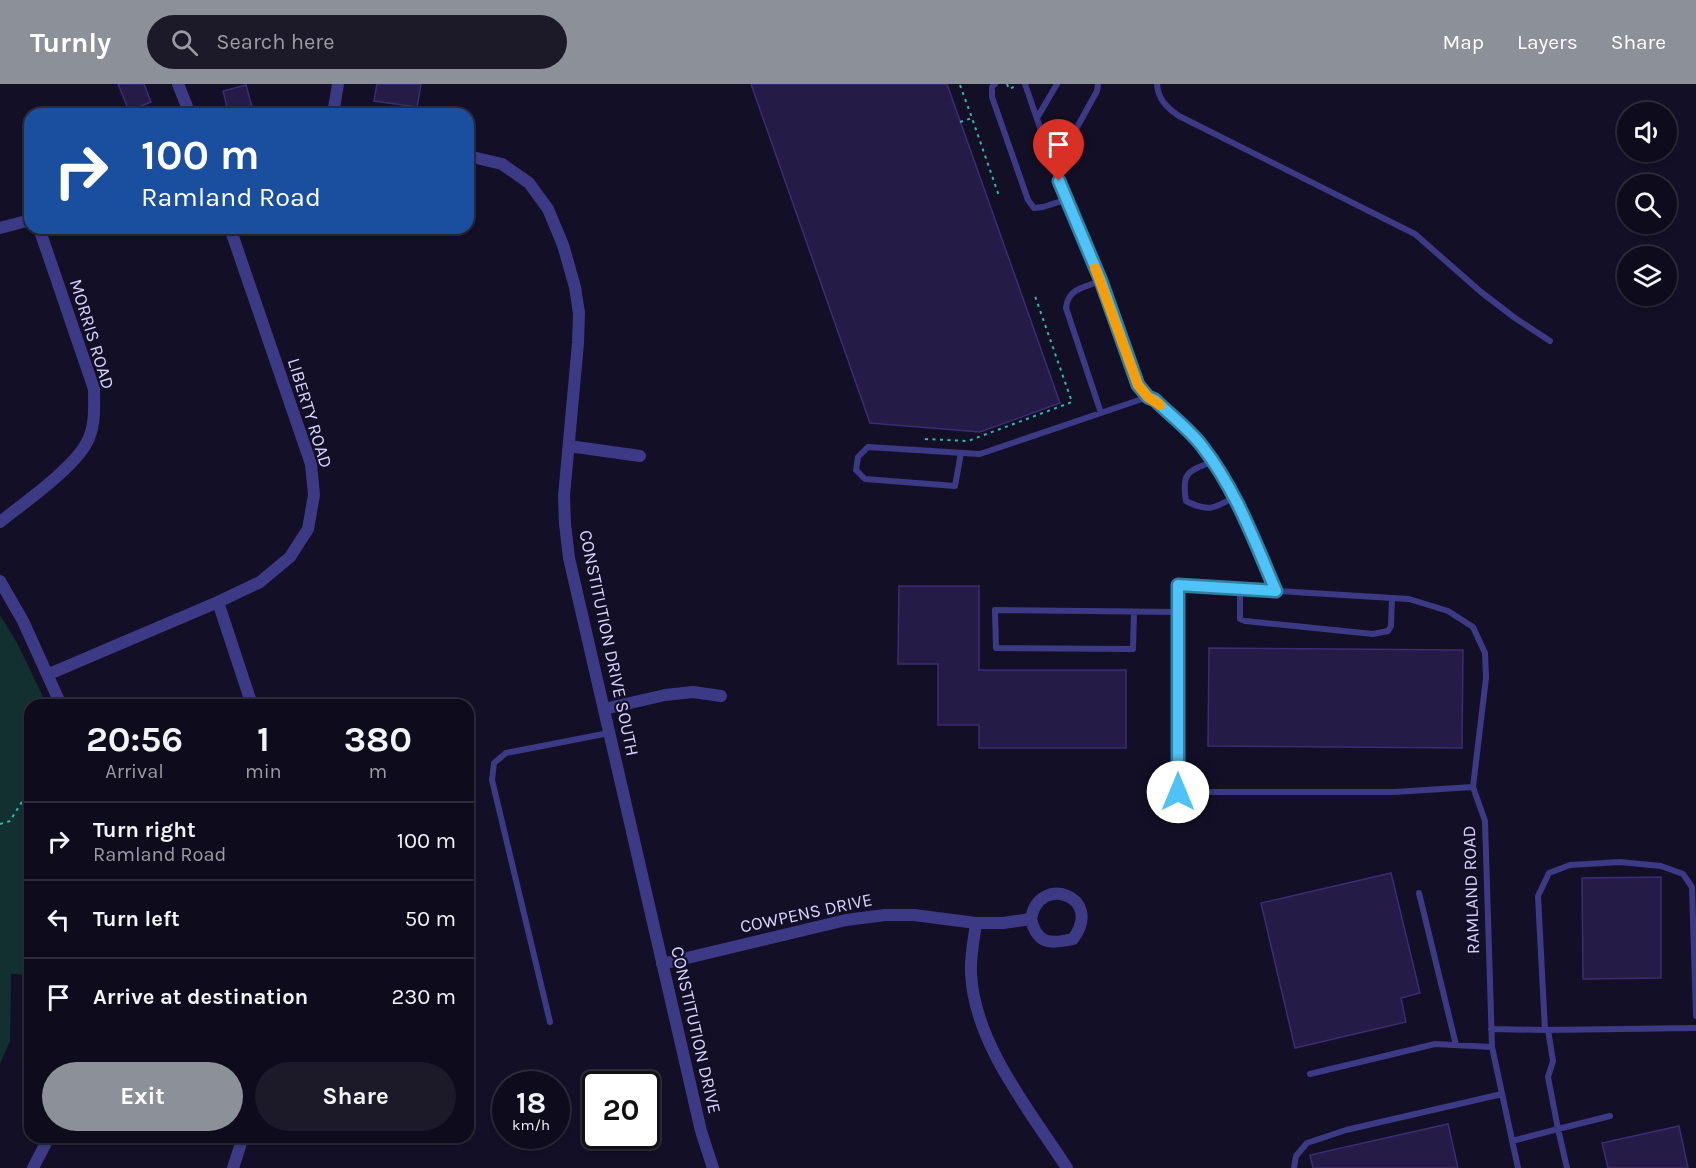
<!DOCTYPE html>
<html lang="en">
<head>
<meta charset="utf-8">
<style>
	body { margin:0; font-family:Karla,sans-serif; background:#1c1929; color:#f1f3f6; height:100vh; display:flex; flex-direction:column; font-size:22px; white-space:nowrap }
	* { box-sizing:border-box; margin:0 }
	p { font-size:20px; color:#9b9ba3 }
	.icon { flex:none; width:33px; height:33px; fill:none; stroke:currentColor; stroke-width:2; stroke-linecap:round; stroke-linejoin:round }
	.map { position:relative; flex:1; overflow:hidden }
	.drawer { position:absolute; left:24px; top:615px; width:450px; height:444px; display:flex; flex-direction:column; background:#0e0b1c; border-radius:18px; box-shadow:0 2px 4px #0004,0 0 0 2px #2e2b3b }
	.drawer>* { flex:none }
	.guide { position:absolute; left:24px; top:24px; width:450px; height:126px; border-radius:18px; box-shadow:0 2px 4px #0004,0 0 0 2px #2e2b3b; background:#1a4fa0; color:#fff; overflow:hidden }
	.tools { position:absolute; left:1617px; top:18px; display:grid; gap:12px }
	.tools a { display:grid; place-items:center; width:60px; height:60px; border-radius:50%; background:#0e0b1c; box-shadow:0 2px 4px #0004,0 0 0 2px #2e2b3b; font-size:30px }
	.speed { position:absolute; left:492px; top:987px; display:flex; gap:12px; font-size:30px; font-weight:700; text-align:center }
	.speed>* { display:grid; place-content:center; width:78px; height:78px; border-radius:50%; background:#0e0b1c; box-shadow:0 2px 4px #0004,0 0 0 2px #2e2b3b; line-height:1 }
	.speed small { font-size:15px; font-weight:400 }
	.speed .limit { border:3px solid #111; border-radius:9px; background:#fff; color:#111 }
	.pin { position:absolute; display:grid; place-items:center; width:51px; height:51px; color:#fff; margin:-62px -26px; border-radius:50% 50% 50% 0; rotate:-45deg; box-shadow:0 0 6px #0007 }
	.pin .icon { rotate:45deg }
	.me { position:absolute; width:66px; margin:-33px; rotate:0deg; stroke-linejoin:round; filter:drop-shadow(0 0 4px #0008) }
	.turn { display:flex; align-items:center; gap:21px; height:126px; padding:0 18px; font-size:27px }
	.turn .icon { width:78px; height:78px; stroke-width:2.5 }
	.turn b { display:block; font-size:42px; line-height:51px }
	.eta { display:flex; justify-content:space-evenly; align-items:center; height:102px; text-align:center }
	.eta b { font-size:36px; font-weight:700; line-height:42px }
	.primary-button { display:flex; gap:12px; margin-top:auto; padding:12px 18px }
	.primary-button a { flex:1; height:69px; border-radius:36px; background:#8c9099; color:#fff; font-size:24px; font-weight:700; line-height:69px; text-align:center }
	.primary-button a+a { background:#1c1929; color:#f1f3f6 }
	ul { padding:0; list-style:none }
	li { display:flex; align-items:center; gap:18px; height:78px; padding:0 18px; border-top:2px solid #2e2b3b }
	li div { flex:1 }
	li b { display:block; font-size:22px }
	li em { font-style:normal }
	header { display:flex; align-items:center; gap:36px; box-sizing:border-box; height:84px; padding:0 30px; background:#8c9099; color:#fff }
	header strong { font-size:28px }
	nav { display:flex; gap:33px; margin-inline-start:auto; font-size:21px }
	.search { width:420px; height:54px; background:#1c1929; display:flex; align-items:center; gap:15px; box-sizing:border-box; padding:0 21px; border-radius:33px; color:#9b9ba3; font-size:22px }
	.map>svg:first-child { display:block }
	.green { fill:#12302f }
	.building { fill:#241b47; stroke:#3b2d73; stroke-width:1.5 }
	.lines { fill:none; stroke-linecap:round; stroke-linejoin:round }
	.path { stroke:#2fb8b0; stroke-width:2; stroke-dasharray:3 4.5; stroke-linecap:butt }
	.service { stroke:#3d3a85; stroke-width:6 }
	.minor { stroke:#3d3a85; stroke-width:12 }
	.route-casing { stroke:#337fa1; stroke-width:15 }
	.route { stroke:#4fc3f7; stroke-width:10 }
	.slow { stroke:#f59e0b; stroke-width:10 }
	.labels { text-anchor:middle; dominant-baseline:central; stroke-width:4.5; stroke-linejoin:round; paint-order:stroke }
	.street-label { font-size:18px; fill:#d9d4ff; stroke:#130f26 }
</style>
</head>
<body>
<header>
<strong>Turnly</strong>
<div class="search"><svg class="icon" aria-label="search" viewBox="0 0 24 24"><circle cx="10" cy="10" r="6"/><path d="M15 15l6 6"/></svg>Search here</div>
<nav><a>Map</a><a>Layers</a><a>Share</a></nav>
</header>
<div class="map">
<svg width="1696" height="1084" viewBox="0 0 1696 1084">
	<rect width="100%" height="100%" fill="#130f26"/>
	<path class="green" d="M0,531L17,559L47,621H30V891L11,890L10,957L0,980Z"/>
	<path class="building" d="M118,0H144L151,18L129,27Z
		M377,0H421L417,23L374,17Z
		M751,0H947L1060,319L980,348L870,339Z
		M246,1L254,30H229L223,7Z
		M899,502H979V586H1126V664H979V641H938V580H898Z
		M1209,564L1463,566L1462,664L1208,662Z
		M1391,789L1420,909L1401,914L1406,938L1295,964L1261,819Z
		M1661,793V894L1583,895L1582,794Z
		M1448,1040L1458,1084H1313L1310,1071Z
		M1679,1042L1688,1084H1608L1602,1059Z"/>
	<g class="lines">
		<path class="path" d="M1007,0L1009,5L1016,2
			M960,1L972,34
			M960,38L972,34L999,112
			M925,355L968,357L1072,318L1035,212
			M0,740L10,737L30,705"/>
		<path class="service" d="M995,0L992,3V13L1028,116L1034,124L1043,123L1065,116
			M1025,0L1065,116L1100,197L1138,301L1148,313L1155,316L1201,361L1236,412C1215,424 1209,429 1186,417C1181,389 1188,387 1212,378
			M1157,0C1158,15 1167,24 1179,32L1415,150L1481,208L1515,234L1550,257
			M1037,34L1057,0
			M1052,78L1063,69L1097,7L1098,0
			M1100,197C1084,204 1068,204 1066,224L1101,329
			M961,369L955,402L865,395L856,386L858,373L868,363L980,370L1148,313
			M1236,412L1276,507
			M1240,504V535L1245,537L1373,550L1388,547L1391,542L1392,514
			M1134,528L1133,565L996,564L995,526L1178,528
			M1473,703L1394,708H1178V501L1409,515L1448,527L1473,543L1485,569L1486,594L1473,703L1485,737L1492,963L1518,1084
			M1419,809L1456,961
			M550,938L492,696L494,679L506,669L609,649
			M1491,945L1545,946L1538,812L1549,789L1570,781L1620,778L1661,782L1683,790L1692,803L1696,932
			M1545,946L1696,944
			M1310,990L1435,960L1492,963
			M1512,1057L1558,1045L1548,993L1553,977L1548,946
			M1294,1084L1296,1072L1307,1059L1346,1046L1502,1010
			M1567,1084L1558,1045L1610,1032"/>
		<path class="minor" d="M178,0L190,30
			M333,30L338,0
			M468,72L502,80L529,99L548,125L563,161L575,203L579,229L578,259L564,412L565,440L569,474L701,1047L713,1084
			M0,144L30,136
			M569,362L640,372
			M0,438C24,419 72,385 86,360C96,343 94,323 94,305L39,144
			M0,497L23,537L61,621
			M218,518L252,621
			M49,590L218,518L260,498L290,473L308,445L314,411L311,380L230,144
			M604,625L665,611L693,608L721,612
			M976,839C974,855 970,873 971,889C974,959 1030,1027 1067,1084
			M662,880L846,836L885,831H914L976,839H1003L1031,835C1037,861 1051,860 1073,855C1105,812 1038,789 1031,835
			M33,1084L49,1053
			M233,1084L243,1053"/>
	</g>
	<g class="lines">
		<defs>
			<path id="route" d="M1059,97L1101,197L1138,301L1148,313L1155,316C1170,331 1189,345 1202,362C1236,406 1254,456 1276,507L1178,501V708"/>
		</defs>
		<use href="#route" class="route-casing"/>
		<use href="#route" class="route"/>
		<path class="slow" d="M1095,184L1138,301L1148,313L1160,321"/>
	</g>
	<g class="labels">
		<g class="street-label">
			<text transform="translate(92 250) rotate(73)">MORRIS ROAD</text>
			<text transform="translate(310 329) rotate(73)">LIBERTY ROAD</text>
			<text transform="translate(609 559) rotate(78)">CONSTITUTION DRIVE SOUTH</text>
			<text transform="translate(1471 806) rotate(-92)">RAMLAND ROAD</text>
			<text transform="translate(806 829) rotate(-12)">COWPENS DRIVE</text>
			<text transform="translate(696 946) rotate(77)">CONSTITUTION DRIVE</text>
		</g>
	</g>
</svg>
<div class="tools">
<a><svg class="icon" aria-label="sound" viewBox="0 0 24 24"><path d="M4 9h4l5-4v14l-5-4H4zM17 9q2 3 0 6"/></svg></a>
<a><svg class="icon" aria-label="search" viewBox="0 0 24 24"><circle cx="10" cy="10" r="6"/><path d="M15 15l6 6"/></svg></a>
<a><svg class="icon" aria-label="layers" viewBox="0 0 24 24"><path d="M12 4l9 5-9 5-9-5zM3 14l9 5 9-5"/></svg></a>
</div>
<div class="speed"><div>18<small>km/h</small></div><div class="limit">20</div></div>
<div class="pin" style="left:1059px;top:97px;background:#d93025"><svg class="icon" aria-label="arrive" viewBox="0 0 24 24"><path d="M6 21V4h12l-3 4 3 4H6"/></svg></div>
<svg class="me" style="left:1178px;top:708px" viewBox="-20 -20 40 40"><circle r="19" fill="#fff"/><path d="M0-13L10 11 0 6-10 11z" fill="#4fc3f7"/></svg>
<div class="guide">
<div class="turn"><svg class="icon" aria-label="right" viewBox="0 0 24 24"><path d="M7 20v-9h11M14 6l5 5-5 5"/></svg><div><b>100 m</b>Ramland Road</div></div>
</div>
<section class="drawer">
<div class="eta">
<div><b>20:56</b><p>Arrival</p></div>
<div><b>1</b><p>min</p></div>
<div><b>380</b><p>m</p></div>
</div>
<ul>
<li><svg class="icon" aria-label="right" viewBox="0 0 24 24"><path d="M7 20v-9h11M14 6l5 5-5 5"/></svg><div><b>Turn right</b><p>Ramland Road</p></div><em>100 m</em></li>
<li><svg class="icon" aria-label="left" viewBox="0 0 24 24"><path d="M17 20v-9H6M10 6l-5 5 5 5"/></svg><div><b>Turn left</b></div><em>50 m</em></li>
<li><svg class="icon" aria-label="arrive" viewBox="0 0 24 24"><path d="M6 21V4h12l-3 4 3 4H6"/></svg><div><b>Arrive at destination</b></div><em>230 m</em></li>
</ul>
<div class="primary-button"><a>Exit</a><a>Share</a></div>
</section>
</div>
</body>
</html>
